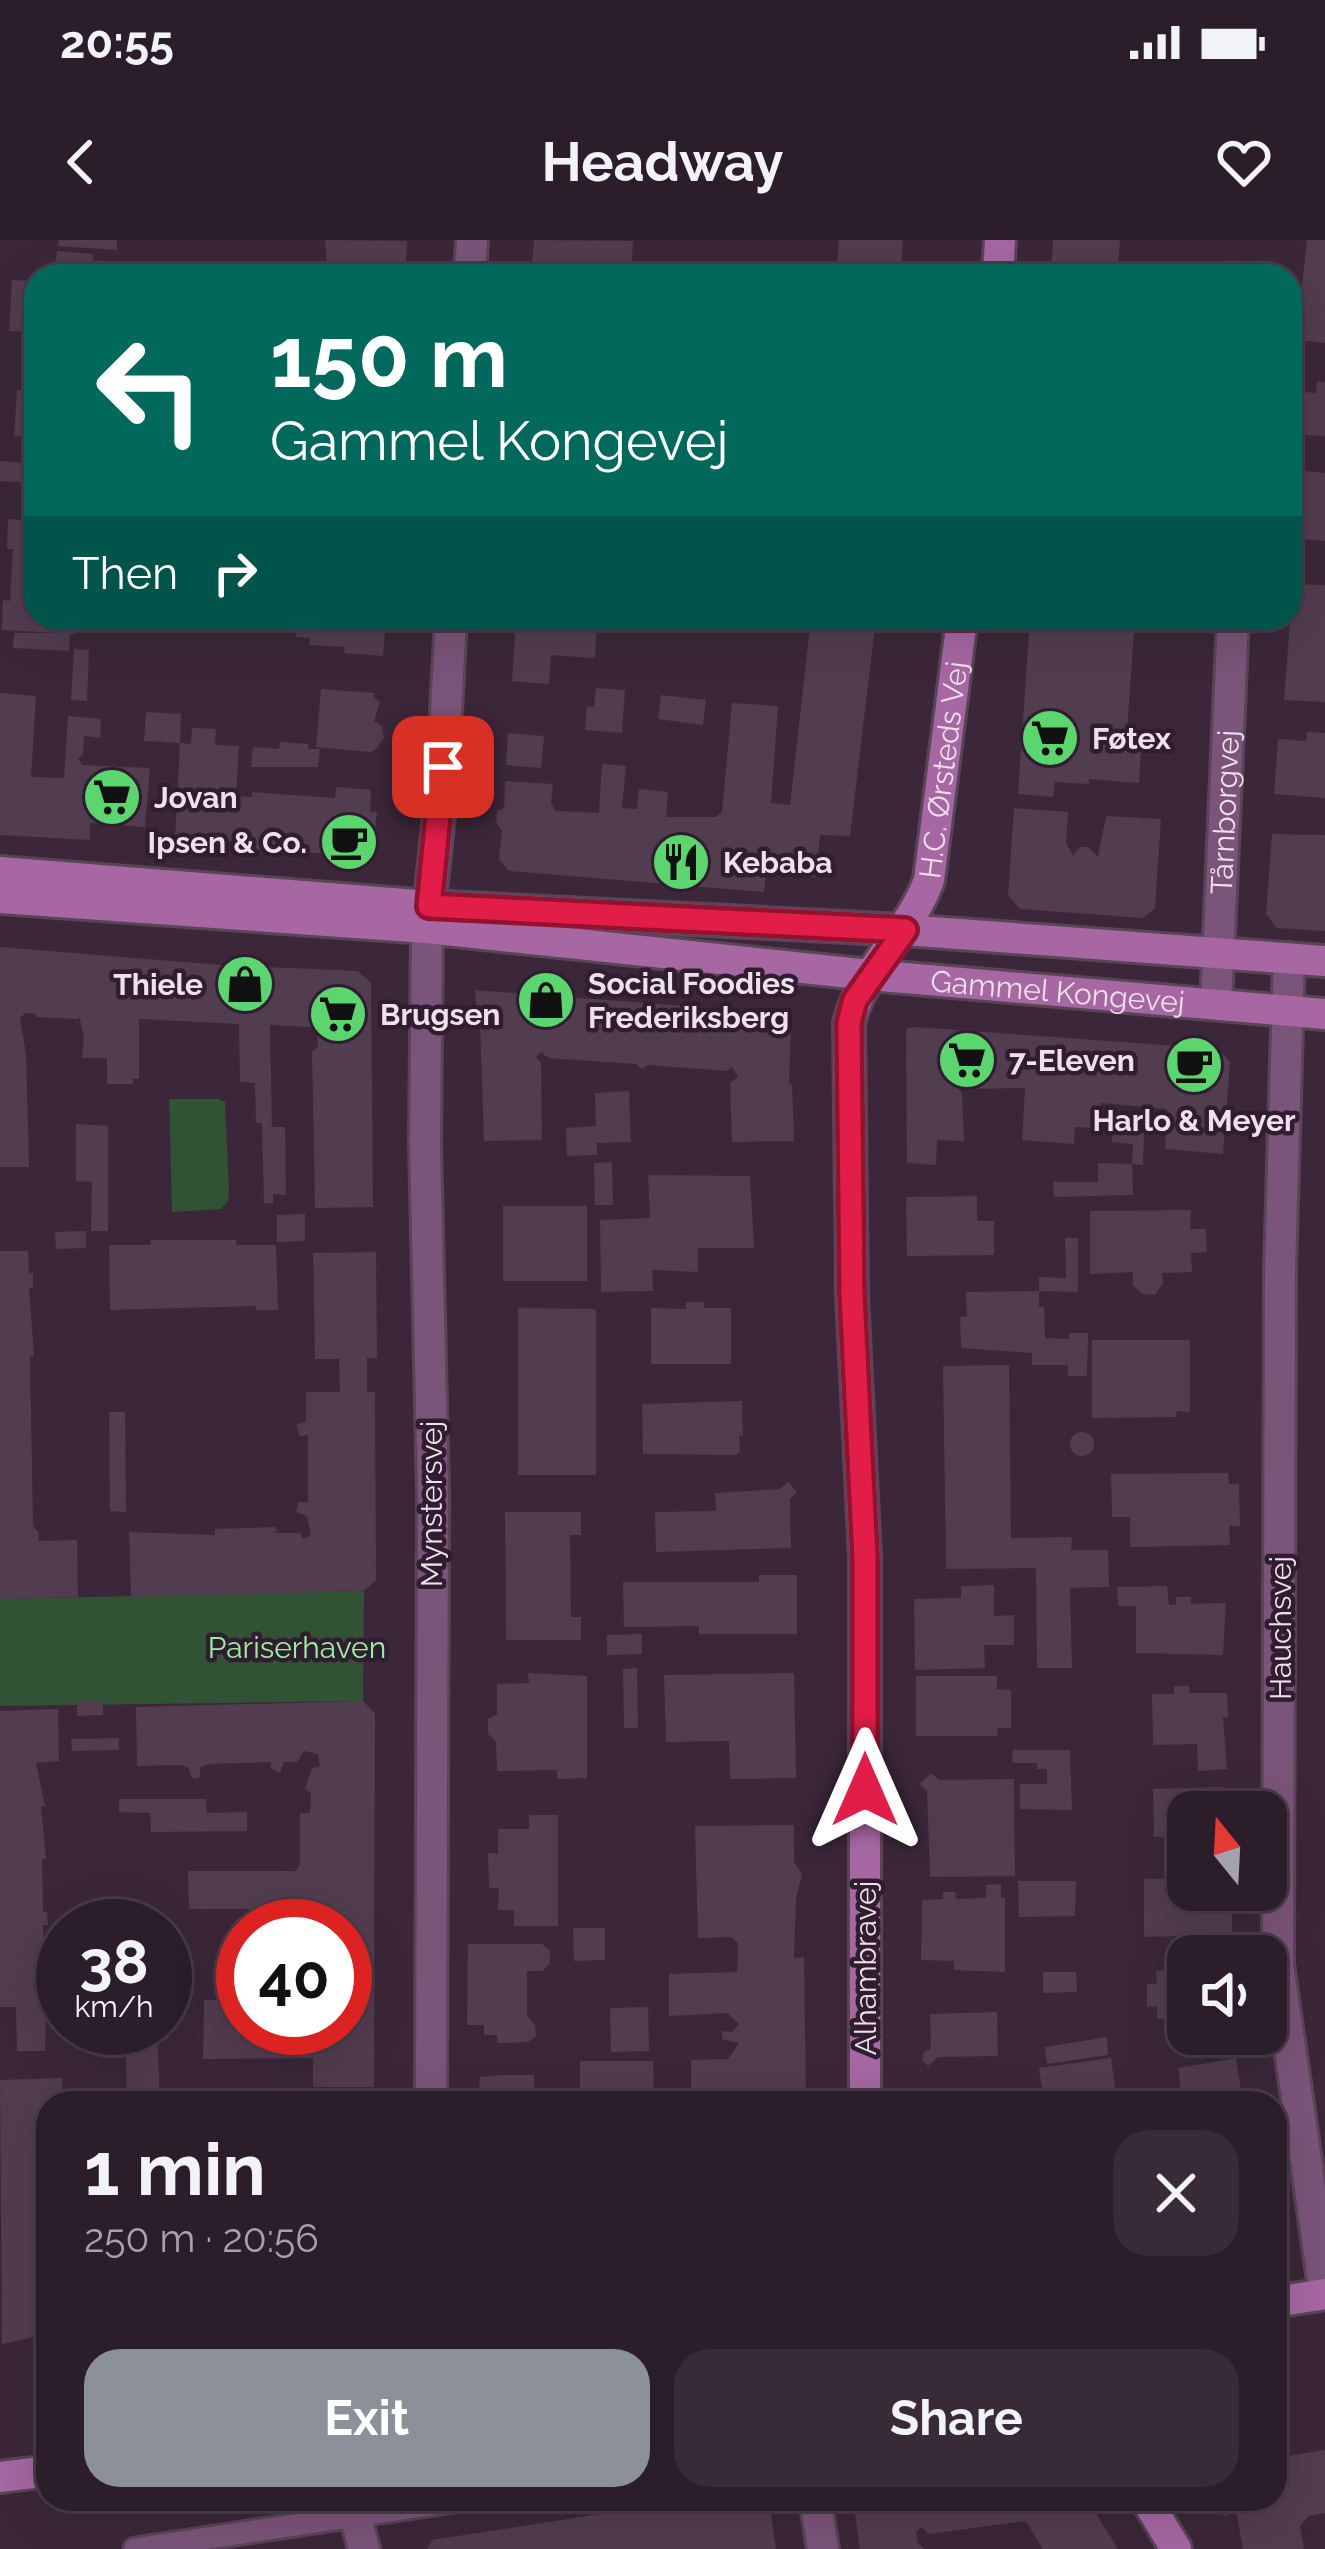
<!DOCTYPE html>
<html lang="en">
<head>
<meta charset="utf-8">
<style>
	body { margin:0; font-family:Raleway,sans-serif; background:#382a37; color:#f1f3f6; height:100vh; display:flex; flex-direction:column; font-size:45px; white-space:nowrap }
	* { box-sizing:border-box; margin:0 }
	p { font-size:39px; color:#a6a2a9 }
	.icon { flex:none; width:66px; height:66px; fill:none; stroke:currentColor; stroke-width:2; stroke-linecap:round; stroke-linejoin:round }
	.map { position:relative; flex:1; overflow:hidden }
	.details { position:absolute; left:36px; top:1851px; width:1251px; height:420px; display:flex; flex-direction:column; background:#2c1d2b; border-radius:36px; box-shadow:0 12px 48px #0002,0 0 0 3px #483b47 }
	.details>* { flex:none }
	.banner { position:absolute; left:24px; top:24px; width:1278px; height:366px; border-radius:36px; box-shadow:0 12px 48px #0002,0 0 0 3px #483b47; background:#00695c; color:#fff; overflow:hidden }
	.needle { width:78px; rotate:342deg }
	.controls { position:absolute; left:1167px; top:1551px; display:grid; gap:24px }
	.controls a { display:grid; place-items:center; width:120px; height:120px; border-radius:24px; background:#2c1d2b; box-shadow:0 12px 48px #0002,0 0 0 3px #483b47; font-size:60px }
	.speed { position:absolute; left:36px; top:1659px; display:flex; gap:24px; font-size:60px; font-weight:700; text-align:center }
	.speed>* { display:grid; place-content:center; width:156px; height:156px; border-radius:50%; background:#2c1d2b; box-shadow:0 12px 48px #0002,0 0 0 3px #483b47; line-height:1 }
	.speed small { font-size:30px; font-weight:400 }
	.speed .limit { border:18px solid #d22; background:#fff; color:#111 }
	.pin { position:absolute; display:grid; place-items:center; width:102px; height:102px; color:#fff; margin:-51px; border-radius:24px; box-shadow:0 6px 18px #0006 }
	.me { position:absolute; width:132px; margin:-66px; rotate:0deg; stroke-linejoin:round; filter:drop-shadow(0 0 9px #0008) }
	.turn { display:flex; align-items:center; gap:42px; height:252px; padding:0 48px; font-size:54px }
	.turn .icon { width:156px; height:156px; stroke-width:2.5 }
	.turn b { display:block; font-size:84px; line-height:102px }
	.then { display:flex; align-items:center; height:114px; padding:0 48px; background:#0003; gap:24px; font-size:45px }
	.round { display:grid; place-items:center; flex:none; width:126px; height:126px; border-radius:36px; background:#382a37 }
	.summary { display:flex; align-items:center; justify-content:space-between; height:204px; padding:0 48px }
	h1 { font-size:72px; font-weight:700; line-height:90px }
	.cta { display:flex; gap:24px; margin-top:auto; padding:24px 48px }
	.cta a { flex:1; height:138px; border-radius:36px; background:#8c9099; color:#fff; font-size:48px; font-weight:700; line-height:138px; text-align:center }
	.cta a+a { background:#382a37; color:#f1f3f6 }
	.status { display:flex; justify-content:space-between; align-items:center; height:84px; padding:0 60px; background:#2c1d2b; direction:ltr }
	.status svg { height:33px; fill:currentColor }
	header { display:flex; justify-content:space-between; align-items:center; height:156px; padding:0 48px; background:#2c1d2b; font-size:54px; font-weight:700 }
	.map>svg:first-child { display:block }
	.green { fill:#315234 }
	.building { fill:#523d50 }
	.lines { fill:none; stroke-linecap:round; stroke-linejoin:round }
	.lane-casing { stroke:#584556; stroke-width:27 }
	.street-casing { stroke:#584556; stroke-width:36 }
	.secondary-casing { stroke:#584556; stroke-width:36 }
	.lane { stroke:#7b5479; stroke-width:21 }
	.street { stroke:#7b5479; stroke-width:30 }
	.secondary { stroke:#a667a2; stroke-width:30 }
	.route-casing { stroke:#92132f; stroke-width:30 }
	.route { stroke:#e11d48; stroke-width:21 }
	.labels { text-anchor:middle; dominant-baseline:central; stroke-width:9; stroke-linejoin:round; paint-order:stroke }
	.poi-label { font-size:30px; font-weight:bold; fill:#eee1ec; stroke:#301d2f; text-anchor:start }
	.street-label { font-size:30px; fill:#eee1ec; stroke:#301d2f }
	.park-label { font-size:30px; fill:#99efa1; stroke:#301d2f }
</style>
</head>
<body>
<div class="status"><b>20:55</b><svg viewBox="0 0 49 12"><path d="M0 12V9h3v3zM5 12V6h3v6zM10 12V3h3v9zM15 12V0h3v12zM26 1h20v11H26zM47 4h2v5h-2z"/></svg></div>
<header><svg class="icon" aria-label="back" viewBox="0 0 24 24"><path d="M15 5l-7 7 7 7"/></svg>Headway<svg class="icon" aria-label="heart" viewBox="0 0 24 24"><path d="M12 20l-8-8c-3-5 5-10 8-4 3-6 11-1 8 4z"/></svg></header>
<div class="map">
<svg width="1325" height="2309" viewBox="0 0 1325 2309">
	<rect width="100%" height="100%" fill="#3b2739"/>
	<path class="green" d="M169,859H219L225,862L229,950L228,961L221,969L172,972Z
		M364,1351L363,1461L0,1466V1359Z"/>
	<path class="building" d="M59,0H117V10L58,6Z
		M325,0L407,1L405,36H328Z
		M534,0L633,1L631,36H531Z
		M839,0H903L901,31L928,32V36H865V29L837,26Z
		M1053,0H1120L1117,36H1051Z
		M1307,0H1325V103L1296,100Z
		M57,11L93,14L92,31L55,28Z
		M12,40L36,41V92L9,91Z
		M27,136L36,137V197L14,196L17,150L26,151Z
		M1317,142H1325V196L1290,194L1293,151L1316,153Z
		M0,221L36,224V243L0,241Z
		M1292,230L1325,233V301L1290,298Z
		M8,279L36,281V378H76L75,394H70L69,411L13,408L14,393H59L2,390L3,360L10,361L13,309H7Z
		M1293,344L1325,345V462L1284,460Z
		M297,378H386L383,416L344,413L345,407L309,405L310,398L296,397Z
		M516,378H597L595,418L551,415L549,444L512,441Z
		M811,378H876L850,596L820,595L816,637L766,633L764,652L509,631L499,619L502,591L496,582L497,571L504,568L505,541L553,544L551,564L556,571L599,573L602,524L626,526L622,568L637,569L639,549L668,552L666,577H716L722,572L732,463L778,466L771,563L790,565Z
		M1030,378H1135L1127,491L1142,493L1139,543L1089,539V544L1055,542L1053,557L1018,554Z
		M74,409L89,410L87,461L71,460Z
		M596,448L625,450L622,493L585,490L587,466L594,467Z
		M321,449L374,453V458L380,462L374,481L382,486L384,498L376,509L371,512L316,507Z
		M0,453L36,456L31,537L64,538L68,476L101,479L100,498L84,496L83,514L78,519L82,525L150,528L145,587L90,583V600L0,595Z
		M661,455L706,460L703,485L658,479Z
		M146,472L181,474L180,503L144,501Z
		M192,488L216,489L215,505L239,506L236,556L252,557V552L335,558L336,547L371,550L370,572H377L375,590L368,589L364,616L248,609V606L232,601L175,600L180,503L191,504Z
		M1307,492L1325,493V558L1274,554L1278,499L1306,501Z
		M508,493L544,496L541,528L506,525Z
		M280,502L308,504V509H320L318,527H251L253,507L279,509Z
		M1014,568L1068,572L1066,602L1073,616L1080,607H1088L1098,617L1106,576L1161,579L1155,668L1143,678L1020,669L1008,655Z
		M1272,594L1325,595V691L1277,688L1266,674Z
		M0,707L221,725L358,731L371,743L373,967L315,968L312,812L318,807L317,793L310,787L270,785L272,887H285L286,955L273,954V964L264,963L262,883H256L255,843L240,842L239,784L139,779V839H133V844H107V818H82L84,796L79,776L78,779L36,777V774L25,773L20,778L26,814L29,927H0Z
		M475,750L776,773L786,778L791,790L789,843L792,845L794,901L732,902L730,843L738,837L732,827L727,831L648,825L642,829L636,824L548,818L541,812L536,817L541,823L542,900L484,901L480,784L477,782Z
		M915,787L1218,809L1230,822L1223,914L1165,909L1167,869L1101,863L1099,888L1075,887L1074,904L1022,900L1025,848L968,849L963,844L959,850L962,853L964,901L937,900L936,925L907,923L906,797L907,789Z
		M629,851L631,902L597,903V915L567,916L566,888L596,886L595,853Z
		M76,884L108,886V991H91L92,942L76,941Z
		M1112,886L1133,887V891L1144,893L1143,925L1132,924L1133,904L1112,902Z
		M612,922L613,965H595L594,923Z
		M1098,923L1132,924L1133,955L1054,957L1053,942H1098Z
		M648,935L750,936L754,1008H698V1032L652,1030L653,1051L601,1052L600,980L650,978Z
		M977,956V981H994V1015L907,1016L906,957Z
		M503,966H587V1041H503Z
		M1191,970L1190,989H1206L1207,1012L1191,1013L1192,1032L1162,1033L1163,1043L1155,1055L1142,1054L1133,1045V1032L1090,1034V971Z
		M305,974V1001L277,1002V975Z
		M86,991V1008L56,1009L55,992Z
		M1065,998H1078V1052L1039,1051V1067H1044L1045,1098L1069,1099V1093H1088L1087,1136H1068V1125H1032V1113L961,1108L960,1077H967L966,1052L1039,1051V1037L1066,1038Z
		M151,1000H236V1005H276L278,1070H256V1066L110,1070L109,1005H151Z
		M0,1011H28L29,1034L33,1033V1047L29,1048L34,1116H30L33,1286L39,1293L38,1301L77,1300L78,1357L0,1359Z
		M376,1012L377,1118H367V1152H375L376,1340L364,1351L131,1357L129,1292L215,1295V1289L275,1287L278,1291L272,1293H300L303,1299L311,1295L307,1276L296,1272L299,1262H308V1195L300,1196L296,1185L306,1181V1152H340L339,1119H315L313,1013Z
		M686,1062H704V1068H731V1124H651V1068L686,1069Z
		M518,1068L596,1069V1235H518Z
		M1092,1100H1190V1172L1177,1171L1176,1177L1092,1178Z
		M1009,1125L1011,1298L1072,1297L1071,1310H1108L1109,1347L1070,1348L1072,1428H1037L1036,1328L946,1329L943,1126Z
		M742,1161L743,1196H739L740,1211L736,1215L643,1214L642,1164Z
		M109,1172H125L126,1272L110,1271Z
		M1070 1204a12 12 0 1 1 24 0a12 12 0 1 1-24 0Z
		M1228,1233L1229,1244H1239L1240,1286H1229L1230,1305L1130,1307V1277H1112L1111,1234Z
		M788,1242L797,1252L790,1259L791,1308L656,1312L655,1272L716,1271L715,1253L780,1249Z
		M505,1272H581V1295H570L571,1377H581V1400H506Z
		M759,1335H797V1394H699V1386L624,1387L623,1342H759Z
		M994,1345V1376L1014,1375V1405H984L985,1428L915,1430L914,1359L961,1358V1346Z
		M1167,1346L1169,1365H1176V1357H1191V1364L1226,1363L1223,1415L1136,1413V1366H1118L1117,1347Z
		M642,1394V1414L607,1415V1395Z
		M637,1428L638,1488H624L623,1429Z
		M528,1433L587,1436V1538L557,1539V1530L497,1531L496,1502L488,1494V1479L497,1474V1444L529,1443Z
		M794,1433L796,1538L730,1539L729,1501L666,1502L664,1435Z
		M916,1436H997V1449L1011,1450V1488H997L998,1496H916Z
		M1174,1446H1189V1453H1227L1228,1477H1223L1227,1529L1198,1531L1197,1504L1153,1505L1152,1454H1174Z
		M77,1461H103V1475L77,1476Z
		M363,1461L375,1473L374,1847H313V1818L203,1819L204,1760H243V1788H345V1686H300L299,1669H189L188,1631H296L300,1624V1573H310L311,1553L305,1549L312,1528L320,1526L318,1514L304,1511L297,1522H284L280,1533L271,1529V1522L209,1524L201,1527L199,1538H192L188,1527L179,1525L137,1526L136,1467Z
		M58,1469L59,1521L36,1523L45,1566H41L46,1619H42L43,1672H47L48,1685H43L44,1718L48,1724H59L60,1744H47L45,1811H17L16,1767H0V1471Z
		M119,1498V1510L72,1511L71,1499Z
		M1013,1510H1070L1072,1570L1020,1569V1544H1047V1529H1037V1523H1012Z
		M931,1533L939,1540L1014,1539L1015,1636L930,1637L927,1551L920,1544Z
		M1223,1547L1231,1553L1232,1563L1224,1572H1188V1596L1154,1597L1153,1549Z
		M119,1559H206L207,1573L247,1572V1591L151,1592L150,1573L119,1572Z
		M529,1575H558V1686H514V1670H498L499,1648H489L488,1613L498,1614V1589H529Z
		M794,1585V1622L802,1634L796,1659L794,1718L804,1717L806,1863H740V1851H691V1820L728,1819L739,1803L722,1799V1791L732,1792L739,1784L727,1773L669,1776V1734L737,1732L738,1704L732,1697L698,1698L695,1586Z
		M1182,1631H1188V1650H1231L1233,1712L1187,1713L1186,1696L1144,1697V1639L1182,1638Z
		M1018,1641H1076L1075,1676L1019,1677Z
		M1001,1644V1658H1005V1732L954,1730V1721L921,1720L922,1660L943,1659V1652H955L956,1659L986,1658V1645Z
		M122,1676L123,1686H73V1677Z
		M573,1688H605V1720L574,1721Z
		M468,1704H542L550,1711V1723L543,1731H527V1776L535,1785L536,1796L528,1802L497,1803V1795H484V1785H467Z
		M1188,1730V1779H1157V1766L1147,1767V1744H1157L1156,1731Z
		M1043,1732H1076L1077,1752L1043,1753Z
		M648,1767L649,1811L611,1812L610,1768Z
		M997,1772L998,1816L938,1817L928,1826L922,1820L924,1812L931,1809L930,1774Z
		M1183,1783H1188V1794H1215V1802L1184,1803Z
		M125,1788H157L160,1863H127Z
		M1107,1797L1108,1815L1047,1824L1045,1807Z
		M1111,1818L1116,1856L1044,1863L1039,1828Z
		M1236,1818L1243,1863H1185L1182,1859L1178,1828Z
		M580,1821H653L654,1863H612V1854H580Z
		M503,1835H534V1848H543V1863L478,1862L480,1837Z
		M62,1838L63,1863H48V2094L2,2104L0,1840Z
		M1325,2210V2273L1309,2276L1300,2286L1304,2309H1243L1236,2271L1224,2276L1218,2270L1219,2259H1275V2218Z
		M696,2259L769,2261L776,2309H427L432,2300Z
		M853,2259H1087L1118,2309H1043L1026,2281L929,2294L921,2287L916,2292L917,2302L924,2309H860Z"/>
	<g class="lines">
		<defs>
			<path id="lane" d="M135,2309L468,2259"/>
			<g id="street">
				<path d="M470,36L472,0"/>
				<path d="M1289,718L1280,1030L1278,1724L1325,2054"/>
				<path id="s1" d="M1216,764L1233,378"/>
				<path d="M431,1863L433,1252L425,904L427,688L442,549L451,378"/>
				<path d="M351,2259L364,2309"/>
				<path d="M815,2259L823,2309"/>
			</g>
			<g id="secondary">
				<path d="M998,36L1000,0"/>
				<path d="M0,632L429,666L905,690L1325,721"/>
				<path id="s2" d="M0,658L427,688L870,735L1325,774"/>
				<path id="s3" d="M865,1863V1317L852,1055L849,783C862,729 910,693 929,640L962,378"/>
				<path d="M1275,2062L1325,2054"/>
				<path d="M0,2237L48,2231"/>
				<path d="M1146,2259L1176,2309"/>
			</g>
		</defs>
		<use href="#lane" class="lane-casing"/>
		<use href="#street" class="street-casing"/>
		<use href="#secondary" class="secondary-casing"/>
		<use href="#lane" class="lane"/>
		<use href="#street" class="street"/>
		<use href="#secondary" class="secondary"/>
	</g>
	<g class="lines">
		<defs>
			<path id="route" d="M443,527L429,666L905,690L855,760L849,783L852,1055L865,1317V1550"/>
		</defs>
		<use href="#route" class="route-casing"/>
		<use href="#route" class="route"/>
	</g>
	<defs>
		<symbol id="supermarket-disc" viewBox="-11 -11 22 22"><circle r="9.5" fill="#5bd56e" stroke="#301d2f"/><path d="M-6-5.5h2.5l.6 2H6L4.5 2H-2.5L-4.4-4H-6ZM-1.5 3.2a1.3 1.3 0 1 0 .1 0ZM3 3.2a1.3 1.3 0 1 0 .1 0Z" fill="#111"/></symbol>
		<symbol id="cafe-disc" viewBox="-11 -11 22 22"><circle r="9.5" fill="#5bd56e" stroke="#301d2f"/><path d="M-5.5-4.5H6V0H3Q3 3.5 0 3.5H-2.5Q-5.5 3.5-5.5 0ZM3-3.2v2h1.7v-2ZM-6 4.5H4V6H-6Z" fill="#111"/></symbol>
		<symbol id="restaurant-disc" viewBox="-11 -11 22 22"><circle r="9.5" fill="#5bd56e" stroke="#301d2f"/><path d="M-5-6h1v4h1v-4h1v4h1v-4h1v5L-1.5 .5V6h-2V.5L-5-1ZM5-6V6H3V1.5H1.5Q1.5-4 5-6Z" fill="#111"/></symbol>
		<symbol id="shop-disc" viewBox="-11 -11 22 22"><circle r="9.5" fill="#5bd56e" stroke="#301d2f"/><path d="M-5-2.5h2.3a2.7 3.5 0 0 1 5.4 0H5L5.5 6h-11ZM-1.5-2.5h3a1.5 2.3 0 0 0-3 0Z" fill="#111"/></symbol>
	</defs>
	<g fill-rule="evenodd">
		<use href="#supermarket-disc" x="1017" y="465" width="66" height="66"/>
		<use href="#supermarket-disc" x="79" y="524" width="66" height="66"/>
		<use href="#cafe-disc" x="316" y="569" width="66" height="66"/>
		<use href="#restaurant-disc" x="648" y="589" width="66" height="66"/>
		<use href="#shop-disc" x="212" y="711" width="66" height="66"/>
		<use href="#shop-disc" x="513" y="727" width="66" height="66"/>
		<use href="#supermarket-disc" x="305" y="741" width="66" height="66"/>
		<use href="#supermarket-disc" x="934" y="787" width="66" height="66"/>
		<use href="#cafe-disc" x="1161" y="792" width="66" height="66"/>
	</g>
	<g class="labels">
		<g class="poi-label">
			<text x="1092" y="498">Føtex</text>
			<text x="154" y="557">Jovan</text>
			<text x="307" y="602" text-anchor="end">Ipsen &amp; Co.</text>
			<text x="723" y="622">Kebaba</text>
			<text x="588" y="743">Social Foodies<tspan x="588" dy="34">Frederiksberg</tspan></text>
			<text x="203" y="744" text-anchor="end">Thiele</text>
			<text x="380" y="774">Brugsen</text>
			<text x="1009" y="820">7-Eleven</text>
			<text x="1194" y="880" text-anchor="middle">Harlo &amp; Meyer</text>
		</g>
		<g class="street-label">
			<text stroke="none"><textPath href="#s3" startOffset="1356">H.C. Ørsteds Vej</textPath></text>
			<text stroke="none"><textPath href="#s1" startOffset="192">Tårnborgvej</textPath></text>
			<text stroke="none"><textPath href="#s2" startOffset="1062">Gammel Kongevej</textPath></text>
			<text transform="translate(431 1264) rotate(-90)">Mynstersvej</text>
			<text transform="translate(1280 1388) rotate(-90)">Hauchsvej</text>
			<text transform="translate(865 1728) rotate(-90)">Alhambravej</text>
		</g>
		<g class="park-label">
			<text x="297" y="1407">Pariserhaven</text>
		</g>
	</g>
</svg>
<div class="controls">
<a><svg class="needle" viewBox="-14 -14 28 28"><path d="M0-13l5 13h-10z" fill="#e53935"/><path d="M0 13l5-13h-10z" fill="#a6a2a9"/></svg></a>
<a><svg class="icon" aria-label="sound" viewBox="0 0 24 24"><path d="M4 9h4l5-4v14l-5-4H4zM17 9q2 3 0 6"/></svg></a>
</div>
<div class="speed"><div>38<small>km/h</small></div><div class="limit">40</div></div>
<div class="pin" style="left:443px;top:527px;background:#d93025"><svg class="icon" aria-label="arrive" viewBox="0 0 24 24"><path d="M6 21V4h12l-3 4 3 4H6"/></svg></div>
<svg class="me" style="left:865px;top:1550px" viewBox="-20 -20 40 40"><path d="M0-17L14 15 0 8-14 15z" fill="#e11d48" stroke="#fff" stroke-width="4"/></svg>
<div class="banner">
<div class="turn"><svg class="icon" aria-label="left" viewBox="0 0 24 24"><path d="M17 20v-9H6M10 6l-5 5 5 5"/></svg><div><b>150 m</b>Gammel Kongevej</div></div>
<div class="then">Then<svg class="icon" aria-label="right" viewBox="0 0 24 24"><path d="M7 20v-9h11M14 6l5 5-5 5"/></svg></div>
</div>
<section class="details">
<div class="summary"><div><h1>1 min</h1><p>250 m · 20:56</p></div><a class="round"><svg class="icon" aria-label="close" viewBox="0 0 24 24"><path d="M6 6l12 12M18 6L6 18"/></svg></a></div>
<div class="cta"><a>Exit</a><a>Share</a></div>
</section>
</div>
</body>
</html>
